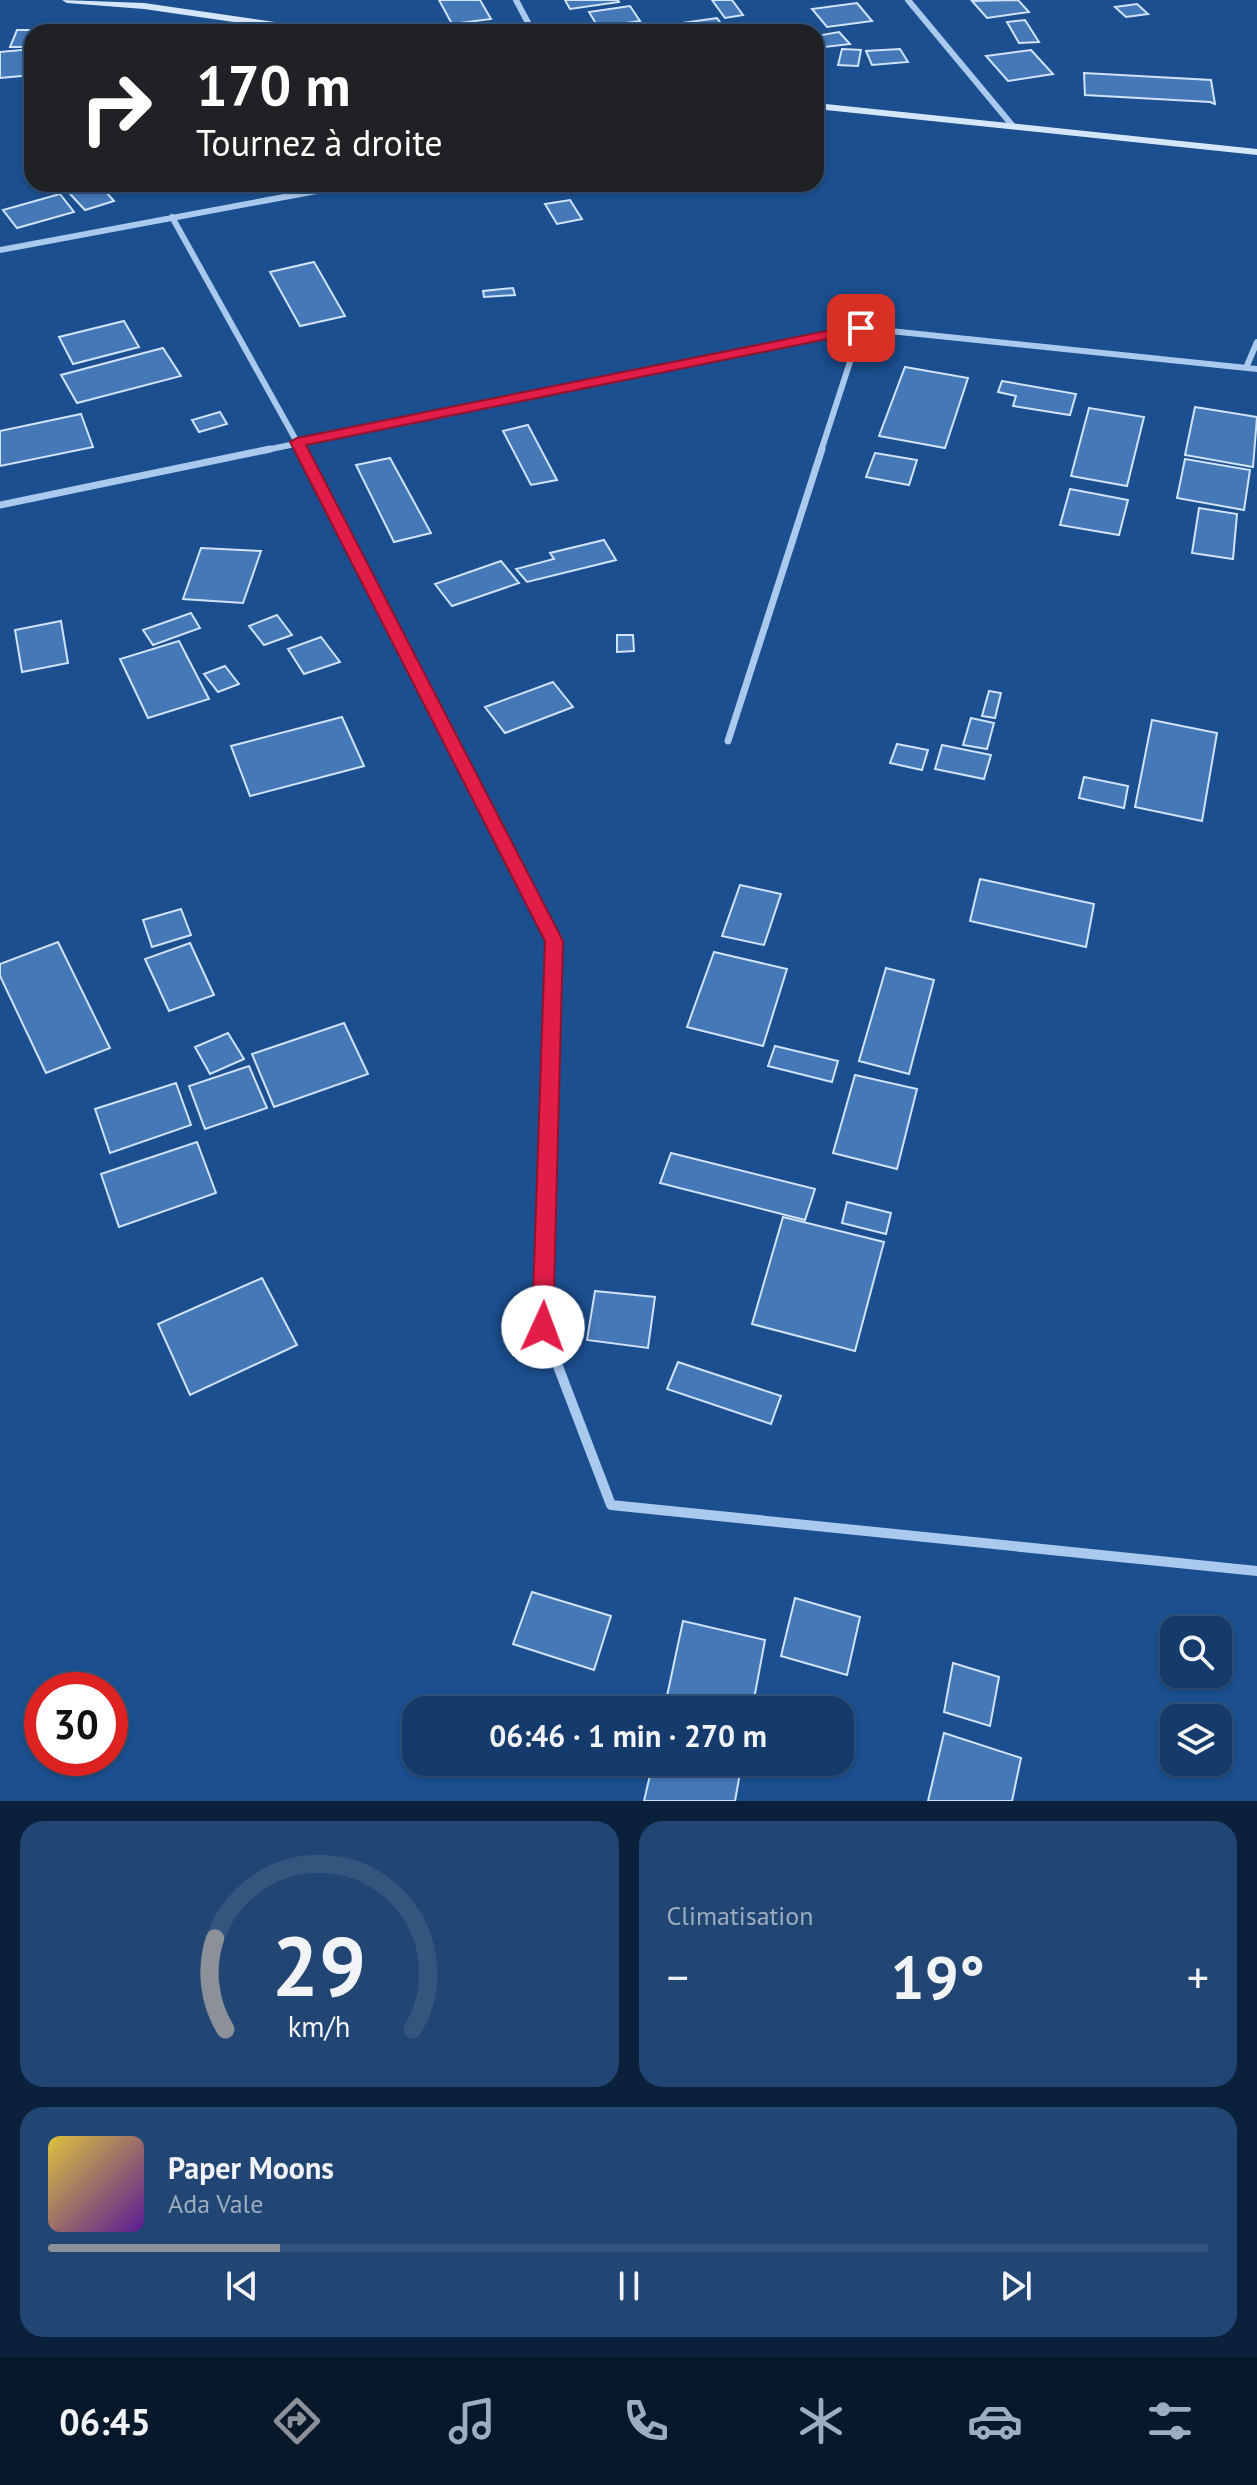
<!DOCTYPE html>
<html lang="fr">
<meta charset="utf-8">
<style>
body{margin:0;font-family:"PT Sans",sans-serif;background:#214673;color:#f1f3f6;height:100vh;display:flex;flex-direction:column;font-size:30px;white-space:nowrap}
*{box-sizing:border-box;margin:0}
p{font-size:26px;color:#9dadc1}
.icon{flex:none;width:44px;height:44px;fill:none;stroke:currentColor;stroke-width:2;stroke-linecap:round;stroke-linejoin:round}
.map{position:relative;height:1801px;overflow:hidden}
.details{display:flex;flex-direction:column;gap:20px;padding:20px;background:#0b203b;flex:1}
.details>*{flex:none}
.guide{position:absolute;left:24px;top:24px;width:800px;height:168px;border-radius:24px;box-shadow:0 2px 6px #0004,0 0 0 2px #33557e;background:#202124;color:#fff;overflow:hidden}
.buttons{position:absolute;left:1160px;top:1616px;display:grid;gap:16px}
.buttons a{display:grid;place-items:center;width:72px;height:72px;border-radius:16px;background:#143b6b;box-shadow:0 2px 6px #0004,0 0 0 2px #33557e;font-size:40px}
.speed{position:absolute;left:24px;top:1672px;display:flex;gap:16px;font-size:40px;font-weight:700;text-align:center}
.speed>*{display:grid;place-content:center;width:104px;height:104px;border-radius:50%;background:#143b6b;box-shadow:0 2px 6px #0004,0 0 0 2px #33557e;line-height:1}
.speed .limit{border:12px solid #d22;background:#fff;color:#111}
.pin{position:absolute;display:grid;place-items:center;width:68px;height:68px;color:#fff;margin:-34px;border-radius:16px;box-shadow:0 4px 12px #0006}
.me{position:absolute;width:88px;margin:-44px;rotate:2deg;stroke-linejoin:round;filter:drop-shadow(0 0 6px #0008)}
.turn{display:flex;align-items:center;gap:28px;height:168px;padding:0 40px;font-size:36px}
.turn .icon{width:104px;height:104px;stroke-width:2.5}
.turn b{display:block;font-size:56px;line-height:68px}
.big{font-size:60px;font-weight:600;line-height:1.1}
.details .widget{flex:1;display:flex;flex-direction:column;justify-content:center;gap:12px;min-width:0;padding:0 28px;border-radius:24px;background:#214673}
.details .dial{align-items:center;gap:0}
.dial svg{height:208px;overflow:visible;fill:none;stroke:#33557e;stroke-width:7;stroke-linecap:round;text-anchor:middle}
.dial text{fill:#f1f3f6;stroke:none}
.song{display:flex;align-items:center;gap:24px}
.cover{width:96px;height:96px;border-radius:12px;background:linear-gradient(135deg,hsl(50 70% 55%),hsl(270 70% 35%))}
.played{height:8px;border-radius:4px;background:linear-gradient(90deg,#8c9099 20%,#33557e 20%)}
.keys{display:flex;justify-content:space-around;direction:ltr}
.heat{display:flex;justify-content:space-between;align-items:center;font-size:44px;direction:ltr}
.details .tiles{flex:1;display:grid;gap:20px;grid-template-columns:1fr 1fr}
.widget:last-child{grid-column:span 2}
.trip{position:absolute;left:402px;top:1696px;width:452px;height:80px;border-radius:24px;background:#143b6b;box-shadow:0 2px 6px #0004,0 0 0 2px #33557e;font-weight:600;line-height:80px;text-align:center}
.tab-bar{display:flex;height:128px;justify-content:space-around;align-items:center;background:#08182b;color:#9dadc1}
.tab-bar .icon{width:56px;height:56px}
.tab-bar .current{color:#8c9099}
.tab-bar b{font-size:36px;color:#f1f3f6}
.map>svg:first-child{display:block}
.building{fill:#4478b7;stroke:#cfe3fa;stroke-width:2}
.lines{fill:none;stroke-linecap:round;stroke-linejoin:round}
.street-far2{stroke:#a9c9ee;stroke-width:6}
.street-far1{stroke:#a9c9ee;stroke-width:7}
.street{stroke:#a9c9ee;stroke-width:10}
.secondary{fill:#d6e6fa;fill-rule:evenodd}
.route{fill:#e11d48;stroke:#92132f;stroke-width:2}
</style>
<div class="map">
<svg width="1257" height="1801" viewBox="0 0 1257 1801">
<rect width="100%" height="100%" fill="#1b4f8f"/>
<path class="building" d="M439 0H480L491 19 452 24Z
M565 0H618L619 2 570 9Z
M712 0H732L743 15 725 18Z
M1018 0 1029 12 987 18 972 1Z
M857 3 872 21 827 27 812 9Z
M1137 4 1148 14 1126 17 1115 7Z
M630 6 640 21 598 27 589 12Z
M717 18 727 32H658L654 27Z
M1025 20 1039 42 1019 43 1007 22Z
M17 30H51L32 32V47H10Z
M839 32 850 44 816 48V36Z
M32 49V75L0 78V52Z
M842 49 861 50 858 66 838 65Z
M900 49 908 62 872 65 866 51Z
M1031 50 1053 74 1008 81 986 56Z
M1084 73 1211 80 1215 104 1210 102 1085 95Z
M100 185 114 201 85 210 70 194Z
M60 194 74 212 17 228 3 210Z
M570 200 582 219 557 224 545 204Z
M314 262 345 316 300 326 270 272Z
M513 288 515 295 484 297 483 291Z
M124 321 139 347 73 364 59 337Z
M163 348 181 376 77 403 61 375Z
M905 367 968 378 945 448 879 436Z
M1002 381 1076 394 1070 415 1013 406 1016 396 998 392Z
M1195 407 1257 417 1253 467 1185 455Z
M1089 408 1144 417 1127 486 1071 476Z
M220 412 227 424 199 432 192 420Z
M81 414 93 447 0 466V431Z
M528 425 557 480 531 485 503 431Z
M875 453 917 460 909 485 866 477Z
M390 458 431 533 394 542 356 465Z
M1185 459 1250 470 1244 510 1177 498Z
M1070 489 1128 500 1119 535 1060 525Z
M1199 508 1237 514 1233 559 1192 553Z
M604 540 616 560 527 582 516 569 554 559 550 553Z
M201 548 261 551 243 603 183 599Z
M501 561 519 583 452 606 435 584Z
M191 613 200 628 153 645 143 630Z
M277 615 292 635 264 645 249 626Z
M61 621 68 663 22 672 15 630Z
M617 635H633L634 651 617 652Z
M321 637 340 662 304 674 288 649Z
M179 641 209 699 148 718 120 659Z
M225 666 239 684 218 692 204 674Z
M553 682 573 707 505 733 485 707Z
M989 691 1001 693 995 718 982 716Z
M342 717 364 766 250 796 231 746Z
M971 718 994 723 987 749 963 745Z
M1152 720 1217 733 1202 821 1135 807Z
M897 744 928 750 922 770 890 763Z
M942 745 991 755 984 779 935 769Z
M1084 777 1128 786 1124 808 1079 798Z
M980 879 1094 904 1086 947 970 921Z
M740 885 781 894 764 945 722 936Z
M181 909 191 935 152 947 143 920Z
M58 942 110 1048 46 1073 0 976V964Z
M190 943 214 995 169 1011 145 959Z
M714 952 787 969 763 1046 687 1027Z
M886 968 934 980 909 1074 859 1061Z
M344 1023 368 1074 274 1107 252 1054Z
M228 1033 244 1059 210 1074 195 1047Z
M775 1046 838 1061 832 1082 768 1066Z
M249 1066 267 1108 205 1129 189 1086Z
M855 1075 917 1089 897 1169 833 1153Z
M176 1083 191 1125 110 1153 95 1109Z
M197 1142 216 1193 119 1227 101 1174Z
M671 1153 815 1189 805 1220 660 1183Z
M847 1202 891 1213 886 1234 842 1223Z
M783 1217 884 1242 855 1351 752 1324Z
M262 1278 297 1345 190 1395 158 1324Z
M595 1291 655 1297 648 1348 587 1340Z
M678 1362 781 1396 771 1424 667 1389Z
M532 1592 611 1616 594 1670 513 1644Z
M795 1598 860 1617 847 1675 781 1656Z
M683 1621 765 1640 752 1710H664Z
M953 1663 999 1677 990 1726 944 1712Z
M944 1733 1021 1758 1012 1801H928Z
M653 1762H742L735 1801H644Z"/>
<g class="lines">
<path class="street-far2" d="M516 0 533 32
M908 0 1012 125
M172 217 302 451
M0 250 354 184
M1246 368 1257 342
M261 451 861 328 1257 369
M821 451 861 328"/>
<path class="street-far1" d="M301 449 554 941 551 1038
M0 505 270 449
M728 741 822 449"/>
<path class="street" d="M551 1036 543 1327 611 1505 1257 1571"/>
<path class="secondary" d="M62 0 144 3 324 29 329 32H303L144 9 67 3Z
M816 103 1257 149V155L816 109Z"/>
</g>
<path class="route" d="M861 324 868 328 866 331 306 445 563 941 553 1327 550 1333 543 1336 535 1333 532 1327 545 941 290 442 297 438Z"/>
</svg>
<div class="buttons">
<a><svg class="icon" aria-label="search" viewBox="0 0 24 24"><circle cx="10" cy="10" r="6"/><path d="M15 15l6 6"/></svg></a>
<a><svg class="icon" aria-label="layers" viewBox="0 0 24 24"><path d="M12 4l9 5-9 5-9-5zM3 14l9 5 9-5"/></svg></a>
</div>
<div class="speed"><div class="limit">30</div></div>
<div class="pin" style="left:861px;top:328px;background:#d93025"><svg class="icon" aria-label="arrive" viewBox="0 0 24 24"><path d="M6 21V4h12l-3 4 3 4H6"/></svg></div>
<svg class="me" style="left:543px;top:1327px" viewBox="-20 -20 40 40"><circle r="19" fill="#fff"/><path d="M0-13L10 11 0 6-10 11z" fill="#e11d48"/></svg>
<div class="trip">06:46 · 1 min · 270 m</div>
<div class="guide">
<div class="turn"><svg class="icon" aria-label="right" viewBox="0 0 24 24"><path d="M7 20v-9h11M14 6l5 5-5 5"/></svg><div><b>170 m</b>Tournez à droite</div></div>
</div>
</div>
<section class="details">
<div class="tiles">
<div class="widget dial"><svg viewBox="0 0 100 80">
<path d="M14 69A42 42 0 1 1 86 69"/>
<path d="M14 69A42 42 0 0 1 10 34" stroke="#8c9099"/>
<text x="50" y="56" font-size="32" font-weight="700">29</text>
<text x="50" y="72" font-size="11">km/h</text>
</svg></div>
<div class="widget"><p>Climatisation</p>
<div class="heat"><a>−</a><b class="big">19°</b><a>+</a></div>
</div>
<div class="widget">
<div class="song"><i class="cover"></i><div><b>Paper Moons</b><p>Ada Vale</p></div></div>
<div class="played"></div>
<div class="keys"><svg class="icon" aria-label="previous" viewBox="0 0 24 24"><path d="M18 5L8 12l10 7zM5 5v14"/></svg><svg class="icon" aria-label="pause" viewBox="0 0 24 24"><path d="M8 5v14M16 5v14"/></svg><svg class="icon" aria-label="next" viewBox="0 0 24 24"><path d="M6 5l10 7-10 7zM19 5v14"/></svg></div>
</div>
</div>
</section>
<nav class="tab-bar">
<b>06:45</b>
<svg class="icon current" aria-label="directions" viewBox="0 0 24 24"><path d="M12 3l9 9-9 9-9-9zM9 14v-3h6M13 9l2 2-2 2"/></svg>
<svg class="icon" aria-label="music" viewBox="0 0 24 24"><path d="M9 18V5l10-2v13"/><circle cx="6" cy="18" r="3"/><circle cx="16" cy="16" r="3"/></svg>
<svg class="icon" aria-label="phone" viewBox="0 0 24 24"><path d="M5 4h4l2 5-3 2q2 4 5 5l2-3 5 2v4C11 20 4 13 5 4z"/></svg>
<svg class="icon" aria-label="climate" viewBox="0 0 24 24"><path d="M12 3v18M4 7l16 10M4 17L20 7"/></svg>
<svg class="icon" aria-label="car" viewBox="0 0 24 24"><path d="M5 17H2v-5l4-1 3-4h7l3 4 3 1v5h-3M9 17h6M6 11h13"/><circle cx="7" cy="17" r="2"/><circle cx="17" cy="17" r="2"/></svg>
<svg class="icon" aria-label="filters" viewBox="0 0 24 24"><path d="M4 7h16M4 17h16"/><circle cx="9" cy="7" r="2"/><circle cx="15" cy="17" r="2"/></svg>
</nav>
